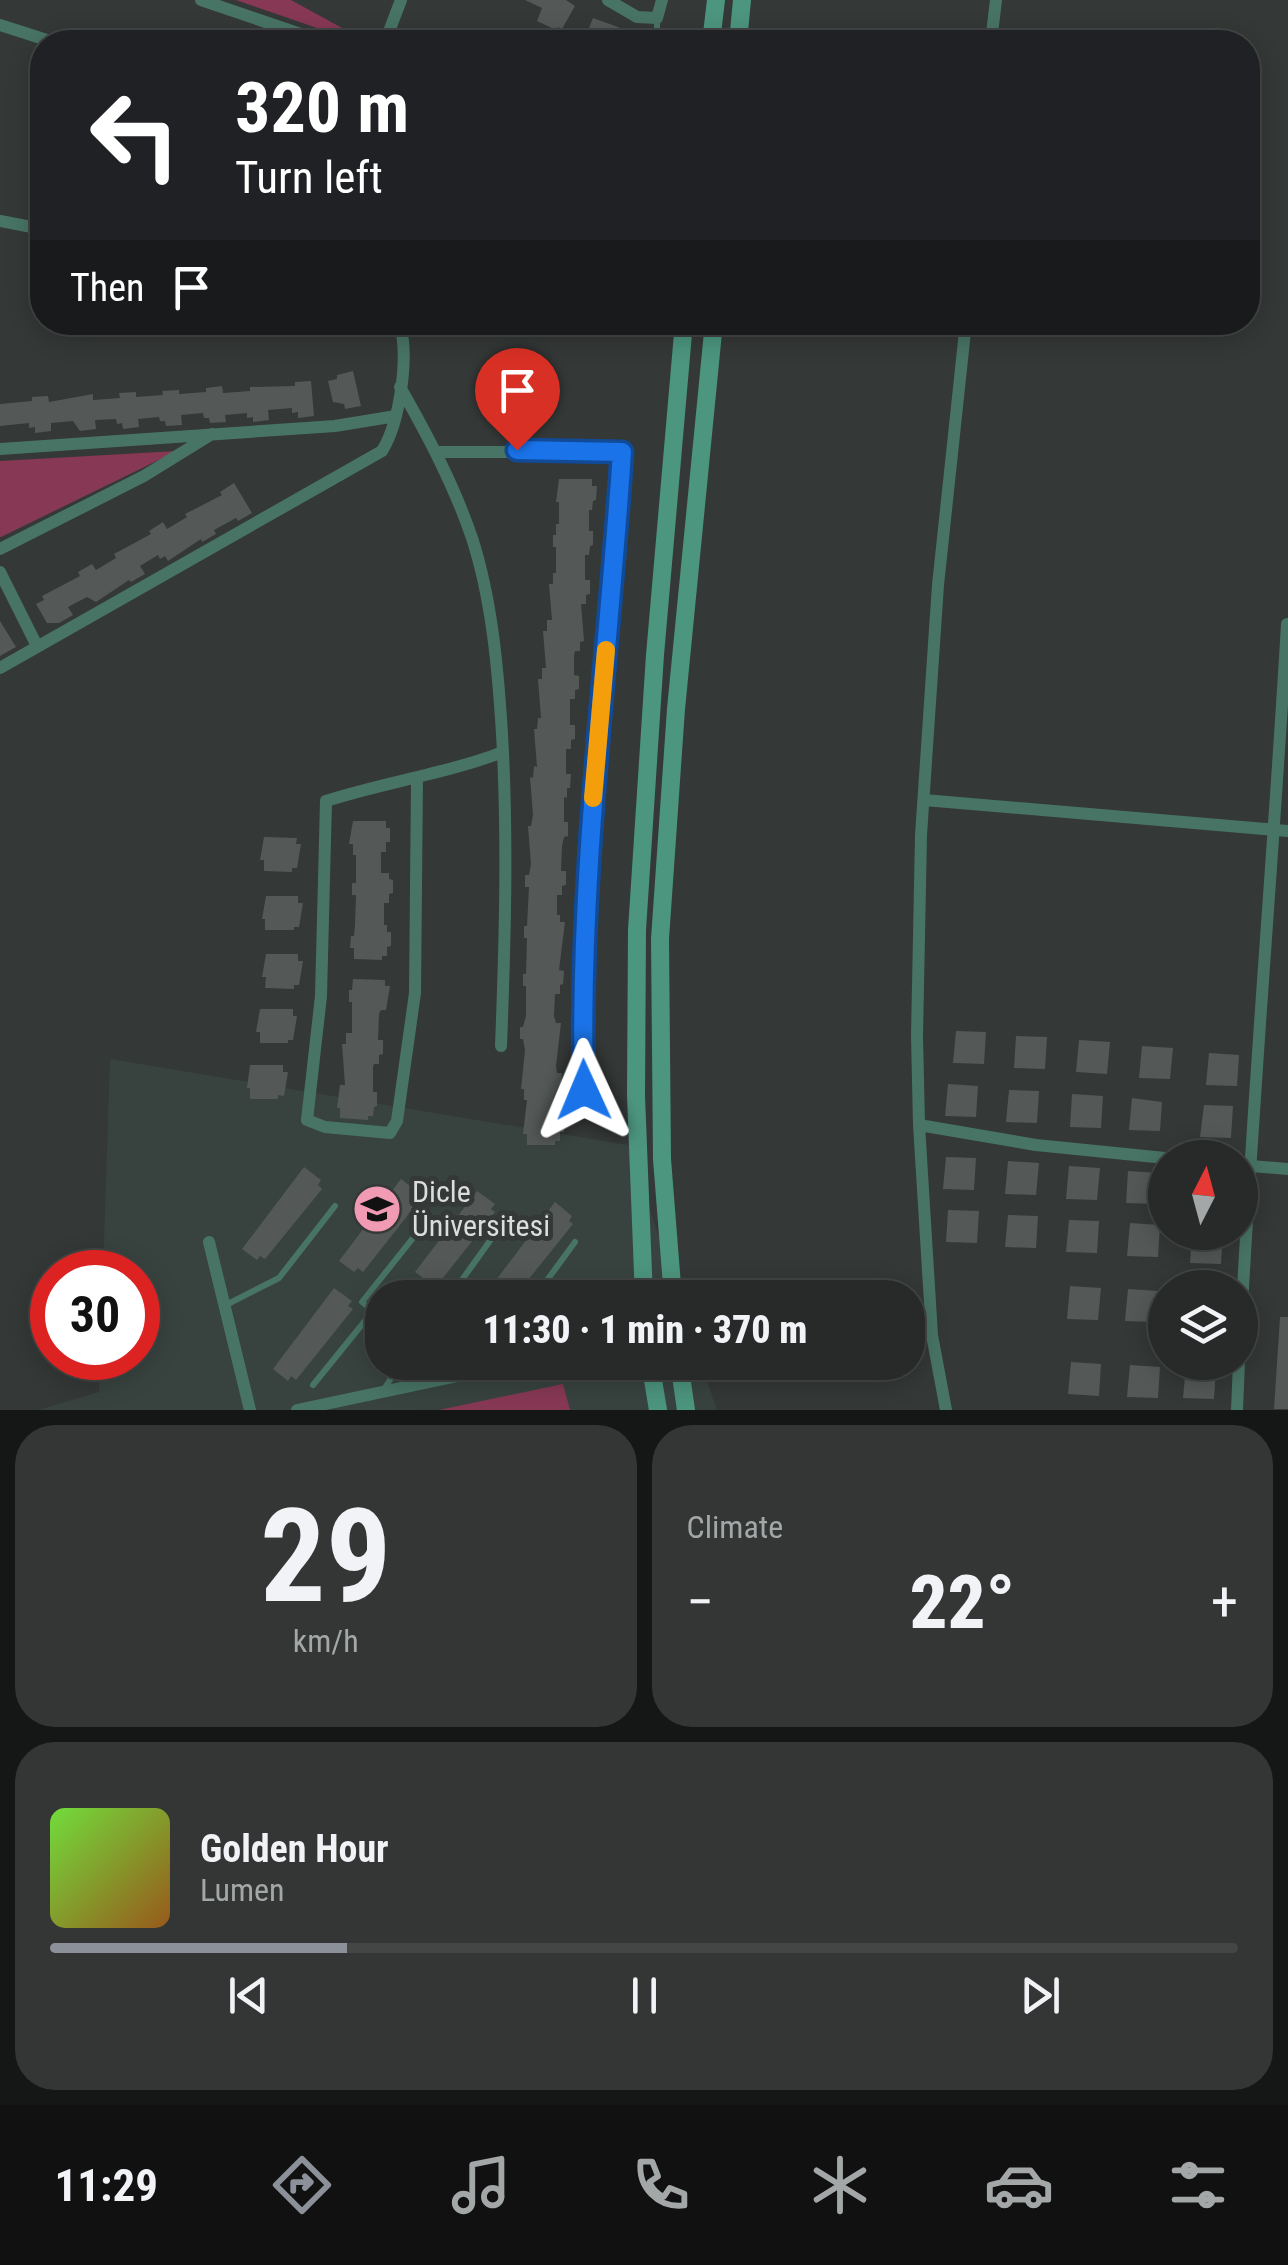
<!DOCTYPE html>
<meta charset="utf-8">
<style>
body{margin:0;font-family:"Roboto Condensed",sans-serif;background:#333634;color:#f1f3f6;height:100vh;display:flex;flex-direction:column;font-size:38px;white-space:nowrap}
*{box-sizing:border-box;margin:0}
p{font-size:32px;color:#a4a7a8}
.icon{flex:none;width:55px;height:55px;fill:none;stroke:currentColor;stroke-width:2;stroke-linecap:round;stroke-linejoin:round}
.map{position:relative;height:1410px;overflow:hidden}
.panel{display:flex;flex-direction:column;gap:15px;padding:15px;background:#151716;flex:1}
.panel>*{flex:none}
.banner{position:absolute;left:30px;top:30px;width:1230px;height:305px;border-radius:40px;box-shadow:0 5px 25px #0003,0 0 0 2px #434645;background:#202124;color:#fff;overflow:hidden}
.needle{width:65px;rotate:6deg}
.buttons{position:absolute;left:1148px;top:1140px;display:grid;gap:20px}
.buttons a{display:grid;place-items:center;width:110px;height:110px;border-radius:50%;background:#272a28;box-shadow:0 5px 25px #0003,0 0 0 2px #434645;font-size:50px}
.speed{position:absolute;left:30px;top:1250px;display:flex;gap:20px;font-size:50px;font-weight:700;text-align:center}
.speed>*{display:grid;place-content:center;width:130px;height:130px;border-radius:50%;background:#272a28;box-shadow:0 5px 25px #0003,0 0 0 2px #434645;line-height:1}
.speed .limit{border:15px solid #d22;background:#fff;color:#111}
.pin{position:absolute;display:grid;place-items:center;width:85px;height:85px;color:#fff;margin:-102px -42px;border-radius:50% 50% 50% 0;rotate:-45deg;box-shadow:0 0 10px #0007}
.pin .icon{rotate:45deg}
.me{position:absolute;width:110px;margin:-55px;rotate:359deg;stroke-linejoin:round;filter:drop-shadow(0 0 8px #0008)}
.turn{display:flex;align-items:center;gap:35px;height:210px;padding:0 40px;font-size:45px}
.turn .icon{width:130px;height:130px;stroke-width:2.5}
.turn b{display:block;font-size:70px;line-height:85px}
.then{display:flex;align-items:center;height:95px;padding:0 40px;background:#0003;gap:20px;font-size:38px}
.big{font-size:75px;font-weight:800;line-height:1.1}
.panel .widget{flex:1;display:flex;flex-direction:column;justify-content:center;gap:15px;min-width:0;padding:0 35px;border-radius:40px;background:#333634}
.panel .dial{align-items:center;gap:0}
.dial b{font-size:130px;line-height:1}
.song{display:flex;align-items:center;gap:30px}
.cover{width:120px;height:120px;border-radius:15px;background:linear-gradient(135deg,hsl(100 70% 55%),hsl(30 70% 35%))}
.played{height:10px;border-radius:5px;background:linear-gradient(90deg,#8c9099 25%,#434645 25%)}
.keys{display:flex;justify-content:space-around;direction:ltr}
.heat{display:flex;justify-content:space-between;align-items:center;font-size:55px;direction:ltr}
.panel .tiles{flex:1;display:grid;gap:15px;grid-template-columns:1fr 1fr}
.widget:last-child{grid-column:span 2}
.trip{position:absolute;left:365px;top:1280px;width:560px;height:100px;border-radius:40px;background:#272a28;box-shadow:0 5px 25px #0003,0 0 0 2px #434645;font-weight:800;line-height:100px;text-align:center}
.tabs{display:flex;height:160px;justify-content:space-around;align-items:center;background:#101110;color:#a4a7a8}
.tabs .icon{width:70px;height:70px}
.tabs .on{color:#8c9099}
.tabs b{font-size:45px;color:#f1f3f6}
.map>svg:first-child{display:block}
.built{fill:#38433f}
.green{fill:#873854}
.building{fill:#545957}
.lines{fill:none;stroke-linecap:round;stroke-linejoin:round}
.lane{stroke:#487465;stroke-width:6}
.street{stroke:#487465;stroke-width:12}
.secondary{stroke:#4c957e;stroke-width:18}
.route-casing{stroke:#114b97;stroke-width:25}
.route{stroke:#1a73e8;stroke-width:18}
.slow{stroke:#f59e0b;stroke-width:18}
.labels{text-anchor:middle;stroke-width:10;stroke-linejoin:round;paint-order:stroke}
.poi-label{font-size:30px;fill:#dcdedd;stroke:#343836;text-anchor:start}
</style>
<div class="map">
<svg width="1288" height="1410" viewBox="0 0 1288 1410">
<rect width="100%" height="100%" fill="#343836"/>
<path class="built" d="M110 1059 628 1145 679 1297 382 1298V1362L701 1363 717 1410H38L99 1392 100 1358H138V1272H103Z"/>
<path class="green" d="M236 0H291L344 29 343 37Z
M177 451 1 537H0V461Z
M563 1384 570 1410H439Z"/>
<path class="building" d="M525 0H566L575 6 562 29 558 27 556 30 537 21 542 8Z
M593 18 618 27 621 30 615 42 584 40Z
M353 371 361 406 345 409 344 404 333 402 328 381 337 379V375Z
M311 381 314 416 298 418V412L292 413V408L268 410 269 420 253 422V417L247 418V413L225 415 226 422 210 423 209 418H204L203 413 181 415 182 425 166 426 165 421H160L159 417 138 419 139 427 123 429 122 423 117 424 116 419 95 420 96 429 80 431 73 421 51 423V431L35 433V427L29 428V423L0 426V404L32 401V397L48 396 49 402 93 394V400L120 398 119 393 136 392V397L163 395 162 391 179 390V394L206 392V388L222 386 223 393 250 391V387L295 386V382Z
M559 479H592V486H597L596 500 593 501 592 510H589V531H593V545L590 546 589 555H585V580H590V594L586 595V604H581L584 641 580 642V651H575L574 655V675L579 676V689L575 690V699H570V725H575V739L571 740V749H566V774H571L570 788H567V798L564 797V822H568V836L564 837 562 846 561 871H566V885L562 886V895H557V915H560V922H565L559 970 564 971 563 984 560 985V994H555L554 1016 556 1023H561L556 1066 557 1073H562L561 1087 558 1088 557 1111 559 1118H564V1132H560V1141H555V1145H527V1134H523L527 1100H524V1089H521L525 1050 523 1039H520V1027H523L526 1016V986H523V974H526L527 938H524V926H527L529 887H525V875H529L531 864 528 826H531L533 815 530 777 533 778 534 766 537 767 534 729H537L538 718H541L538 679H542V668H546L543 631H547V620H552L549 584H553V573H556V547H553V535H556V524H559V502H556Z
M234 483 252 513 238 521 236 518 214 530 216 534 202 542 201 539 168 561 165 556 160 559 158 555 140 566 145 574 131 582 129 580 96 602 87 597 68 607 73 615 59 623H47L36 604 44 600 42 596 80 576 78 572 92 564 96 570 116 558 114 554 151 534 149 531 163 522 167 529 187 517 185 514 222 495 220 492Z
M0 621 16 647 0 656Z
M353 821H386V828H390V842H386V852H381V873H389V879L393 880V893L389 894V903H384V925H387V932H391V946L387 947V956H382V960L354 959V948H350L351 936H354L355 925 356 895H352V883H356V855H353V844H349Z
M264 837 297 838 296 844H301L297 868H292V872L264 871V860H260Z
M266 896H298V903H303L299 927H294V930H265V919H262Z
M266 954H298V961H303L299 985H294V989L265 988 266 977H262Z
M353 979 385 980V986H390L386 1010H381L379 1014 378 1040H383V1054L379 1055V1064H374L373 1067V1092H377V1106L374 1107 373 1116H368V1120L340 1118V1108H337L340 1085H345L342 1044H346V1033H352V1002H349V990H352Z
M260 1009H293V1016H297L293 1040H288V1043H260V1032H256Z
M956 1031 986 1032 984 1064 953 1063Z
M1016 1036 1047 1037 1045 1069 1014 1068Z
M1079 1040 1110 1042 1107 1074 1076 1072Z
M1142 1046 1173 1048 1170 1079 1139 1078Z
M1209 1053 1239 1055 1237 1086 1206 1085Z
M250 1065H283V1072H288L284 1096 278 1095V1099H250V1088H247Z
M948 1084 978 1086 976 1117 945 1116Z
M1009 1090 1039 1091 1037 1123 1006 1122Z
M1072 1094 1103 1096 1101 1128 1070 1127Z
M1132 1098 1162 1102 1160 1131 1129 1130Z
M1204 1105 1233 1106 1231 1138 1200 1137Z
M946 1157 976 1158 974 1190 943 1189Z
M1008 1161 1039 1163 1036 1195 1005 1194Z
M1069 1166 1100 1168 1097 1200 1066 1199Z
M304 1167 321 1180 318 1185 322 1189 265 1259 260 1256 257 1260 242 1249Z
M1128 1171 1159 1173 1157 1204 1126 1203Z
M401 1179 419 1193 415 1197 419 1201 363 1272 358 1268 354 1272 339 1261Z
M477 1191 495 1204 491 1209 495 1212 439 1283 434 1280 431 1284 415 1272Z
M555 1202 572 1216 569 1221 573 1224 516 1295 511 1291 508 1295 493 1284Z
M948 1210 979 1211 977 1243 946 1242Z
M1008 1215 1038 1216 1036 1248 1005 1247Z
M1069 1220 1099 1221 1097 1253 1066 1252Z
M1130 1223 1160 1225 1158 1257 1127 1256Z
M1192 1232H1223L1221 1264 1190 1263Z
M1070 1286 1101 1288 1098 1320 1067 1319Z
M334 1288 352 1301 348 1306 353 1309 296 1380 291 1376 288 1381 273 1369Z
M1128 1289 1158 1291 1156 1322 1125 1321Z
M1280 1317H1288V1409H1274Z
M1071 1362 1101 1364 1099 1396 1068 1394Z
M1130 1365 1160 1367 1158 1398 1127 1397Z
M1186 1366 1216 1368 1214 1399 1183 1398Z"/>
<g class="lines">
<path class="lane" d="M657 19V42
M449 1298 497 1231
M534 1298 575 1242
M224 1306 279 1278 335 1206
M382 1318 362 1302 425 1223
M313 1385 373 1311
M383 1391 401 1362"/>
<path class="street" d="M201 0 324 42
M608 0 637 17 657 18 662 0
M0 25 53 42
M385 42 401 0
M991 42 996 0
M0 221 42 229
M400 387C428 436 454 485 472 538 492 600 498 669 502 734 508 838 505 942 501 1046
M0 449 335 426 396 416
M435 452H622C608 665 579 876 584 1090
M0 549 144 476 212 434
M0 572 37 646
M0 668 382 451C400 422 410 354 399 322
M417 778 415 993 397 1121 390 1133 325 1127 307 1120 321 996 326 801C385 782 445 774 503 752
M924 800 1288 831
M919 1125 1036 1145 1165 1158
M1240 1165 1288 1169
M209 1242 250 1410
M1240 1344C1252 1104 1273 864 1287 624
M297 1410 523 1362
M946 1410 932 1335 919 1125 917 1036 921 835 938 585 966 322
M1237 1410 1239 1362"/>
<path class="secondary" d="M711 42 716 0
M738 42 742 0
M644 1298 636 1096 637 930 655 655 684 322
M673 1298 662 1159 660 939 676 709 714 322
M650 1362 658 1410
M679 1362 686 1410"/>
</g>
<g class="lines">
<g class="route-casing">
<path id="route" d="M517 450 622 452C608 665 578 876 584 1090"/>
</g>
<use href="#route" class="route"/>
<path class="slow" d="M593 798 606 650"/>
</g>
<defs>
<g id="university-disc" transform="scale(2.5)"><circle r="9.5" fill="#f19ab4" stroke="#343836"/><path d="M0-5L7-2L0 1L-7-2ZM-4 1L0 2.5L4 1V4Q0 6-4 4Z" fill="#111"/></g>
</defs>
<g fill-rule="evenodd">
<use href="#university-disc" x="377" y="1209"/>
</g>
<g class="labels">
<g class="poi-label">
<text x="412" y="1202">Dicle<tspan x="412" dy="34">Üniversitesi</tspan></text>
</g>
</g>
</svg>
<div class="buttons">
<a><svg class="needle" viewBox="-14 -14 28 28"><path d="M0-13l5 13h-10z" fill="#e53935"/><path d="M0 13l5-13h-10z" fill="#a4a7a8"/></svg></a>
<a><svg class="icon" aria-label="layers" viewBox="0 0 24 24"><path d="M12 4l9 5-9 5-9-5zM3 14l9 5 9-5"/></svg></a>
</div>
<div class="speed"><div class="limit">30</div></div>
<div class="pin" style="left:517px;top:450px;background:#d93025"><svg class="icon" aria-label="arrive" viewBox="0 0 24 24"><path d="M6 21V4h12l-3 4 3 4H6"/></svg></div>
<svg class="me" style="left:584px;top:1090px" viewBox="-20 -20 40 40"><path d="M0-17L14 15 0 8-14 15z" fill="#1a73e8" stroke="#fff" stroke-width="4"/></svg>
<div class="trip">11:30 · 1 min · 370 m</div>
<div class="banner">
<div class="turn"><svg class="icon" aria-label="left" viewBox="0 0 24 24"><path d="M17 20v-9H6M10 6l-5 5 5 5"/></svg><div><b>320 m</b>Turn left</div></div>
<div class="then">Then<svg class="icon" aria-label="arrive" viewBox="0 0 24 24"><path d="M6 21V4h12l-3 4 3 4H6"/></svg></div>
</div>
</div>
<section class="panel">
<div class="tiles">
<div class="widget dial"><b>29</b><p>km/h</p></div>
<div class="widget"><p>Climate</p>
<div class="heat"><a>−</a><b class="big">22°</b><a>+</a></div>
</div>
<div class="widget">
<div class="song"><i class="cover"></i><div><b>Golden Hour</b><p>Lumen</p></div></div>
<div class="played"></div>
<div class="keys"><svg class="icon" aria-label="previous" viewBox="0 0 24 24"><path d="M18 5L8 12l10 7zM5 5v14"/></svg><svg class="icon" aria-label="pause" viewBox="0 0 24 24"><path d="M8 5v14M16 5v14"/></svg><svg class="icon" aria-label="next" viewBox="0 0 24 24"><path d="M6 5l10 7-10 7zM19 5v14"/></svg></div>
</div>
</div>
</section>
<nav class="tabs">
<b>11:29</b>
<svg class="icon on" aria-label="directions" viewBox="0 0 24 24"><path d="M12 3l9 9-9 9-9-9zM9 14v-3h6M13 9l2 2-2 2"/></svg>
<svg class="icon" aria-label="music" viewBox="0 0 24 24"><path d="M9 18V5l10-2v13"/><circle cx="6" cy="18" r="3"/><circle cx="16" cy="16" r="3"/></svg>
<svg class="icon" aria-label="phone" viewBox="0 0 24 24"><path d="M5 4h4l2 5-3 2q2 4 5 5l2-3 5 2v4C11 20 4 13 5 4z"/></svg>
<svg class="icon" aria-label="climate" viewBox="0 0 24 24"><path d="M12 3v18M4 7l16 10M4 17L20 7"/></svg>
<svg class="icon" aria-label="car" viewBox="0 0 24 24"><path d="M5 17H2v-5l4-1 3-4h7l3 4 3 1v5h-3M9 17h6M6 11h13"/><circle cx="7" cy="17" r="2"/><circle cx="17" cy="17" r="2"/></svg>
<svg class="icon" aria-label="filters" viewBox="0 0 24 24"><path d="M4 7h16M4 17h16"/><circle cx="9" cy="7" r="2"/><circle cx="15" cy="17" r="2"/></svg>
</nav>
